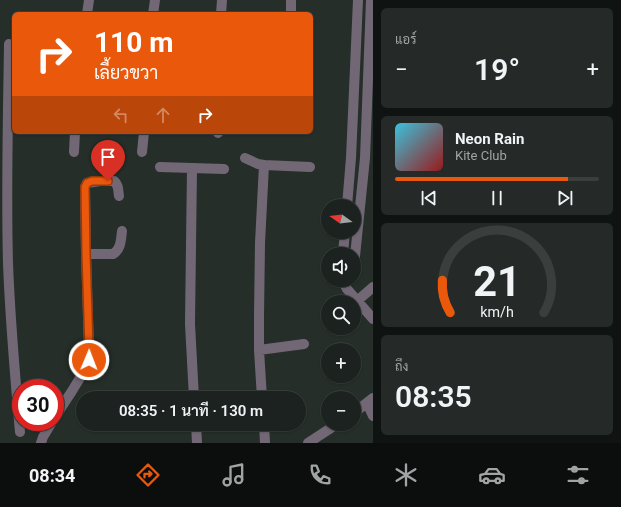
<!DOCTYPE html>
<html lang="th">
<meta charset="utf-8">
<style>
body{margin:0;font-family:Roboto,Sarabun,sans-serif;background:#252a28;color:#f1f3f6;height:100vh;display:flex;flex-direction:column;font-size:15px;white-space:nowrap}
*{box-sizing:border-box;margin:0}
p{font-size:13px;color:#a0a4a4}
.icon{flex:none;width:22px;height:22px;fill:none;stroke:currentColor;stroke-width:2;stroke-linecap:round;stroke-linejoin:round}
.map{position:relative;flex:1;overflow:hidden}
.panel{display:flex;flex-direction:column;gap:8px;padding:8px;background:#0f1311;width:248px}
.panel>*{flex:none}
.guide{position:absolute;left:12px;top:12px;width:301px;height:122px;border-radius:6px;box-shadow:0 1px 3px #0004,0 0 0 1px #3a3f3d;background:#ea580c;color:#fff;overflow:hidden}
.needle{width:26px;rotate:284deg}
.buttons{position:absolute;left:321px;top:199px;display:grid;gap:8px}
.buttons a{display:grid;place-items:center;width:40px;height:40px;border-radius:50%;background:#1c221f;box-shadow:0 1px 3px #0004,0 0 0 1px #3a3f3d;font-size:20px}
.speed{position:absolute;left:12px;top:379px;display:flex;gap:8px;font-size:20px;font-weight:700;text-align:center}
.speed>*{display:grid;place-content:center;width:52px;height:52px;border-radius:50%;background:#1c221f;box-shadow:0 1px 3px #0004,0 0 0 1px #3a3f3d;line-height:1}
.speed .limit{border:6px solid #d22;background:#fff;color:#111}
.pin{position:absolute;display:grid;place-items:center;width:34px;height:34px;color:#fff;margin:-41px -17px;border-radius:50% 50% 50% 0;rotate:-45deg;box-shadow:0 0 4px #0007}
.pin .icon{rotate:45deg}
.me{position:absolute;width:44px;margin:-22px;rotate:1deg;stroke-linejoin:round;filter:drop-shadow(0 0 3px #0008)}
.turn{display:flex;align-items:center;gap:14px;height:84px;padding:0 16px;font-size:18px}
.turn .icon{width:52px;height:52px;stroke-width:2.5}
.turn b{display:block;font-size:28px;line-height:34px}
.lanes{display:flex;align-items:center;height:38px;padding:0 16px;background:#0003;justify-content:center;gap:20px;direction:ltr}
.lanes .off{opacity:.35}
.big{font-size:30px;font-weight:600;line-height:1.1}
.panel .card{flex:1;display:flex;flex-direction:column;justify-content:center;gap:6px;min-width:0;padding:0 14px;border-radius:6px;background:#252a28}
.panel .dial{align-items:center;gap:0}
.dial svg{height:104px;overflow:visible;fill:none;stroke:#3a3f3d;stroke-width:7;stroke-linecap:round;text-anchor:middle}
.dial text{fill:#f1f3f6;stroke:none}
.song{display:flex;align-items:center;gap:12px}
.cover{width:48px;height:48px;border-radius:6px;background:linear-gradient(135deg,hsl(190 70% 55%),hsl(0 70% 35%))}
.played{height:4px;border-radius:2px;background:linear-gradient(90deg,#ea580c 85%,#3a3f3d 85%)}
.keys{display:flex;justify-content:space-around;direction:ltr}
.heat{display:flex;justify-content:space-between;align-items:center;font-size:22px;direction:ltr}
.trip{position:absolute;left:76px;top:391px;width:230px;height:40px;border-radius:20px;background:#1c221f;box-shadow:0 1px 3px #0004,0 0 0 1px #3a3f3d;font-weight:600;line-height:40px;text-align:center}
.dock{display:flex;height:64px;justify-content:space-around;align-items:center;background:#0b0e0c;color:#a0a4a4}
.dock .icon{width:28px;height:28px}
.dock .active{color:#ea580c}
.dock b{font-size:18px;color:#f1f3f6}
main{display:flex;flex:1;min-height:0}
.map>svg:first-child{display:block}
.lines{fill:none;stroke-linecap:round;stroke-linejoin:round}
.minor{stroke:#726875;stroke-width:10}
.route-casing{stroke:#983908;stroke-width:10}
.route{stroke:#ea580c;stroke-width:7}
</style>
<main>
<div class="map">
<svg width="373" height="443" viewBox="0 0 373 443">
<rect width="100%" height="100%" fill="#252e29"/>
<g class="lines">
<path class="minor" d="M87 14 89 0
M153 14 155 0
M221 14 222 0
M291 14V0
M9 44C8 117 6 190 8 263 10 319 15 376 20 432
M218 133V132
M74 152 75 132
M142 152 144 132
M245 158 258 164 264 165 260 243 259 317V350L262 398
M264 165 310 167
M160 167 224 169
M192 168 190 324 194 398
M347 206 351 158 358 0
M86 254H113C121 250 121 239 122 231
M343 254 345 232
M354 266 365 158 371 0
M342 280 347 289 373 319
M357 301 373 287
M259 350 304 344
M367 403 373 416
M354 413 373 398
M55 417 72 391 86 368 89 360V348L86 254 85 187 87 183 100 181H114C119 185 118 190 119 196
M196 424 197 443
M264 424 265 443
M41 443 43 437 52 422
M308 443 337 424"/>
</g>
<g class="lines">
<g class="route-casing">
<path id="route" d="M89 360V348L86 254 85 187 87 183 92 181H108"/>
</g>
<use href="#route" class="route"/>
</g>
</svg>
<div class="buttons">
<a><svg class="needle" viewBox="-14 -14 28 28"><path d="M0-13l5 13h-10z" fill="#e53935"/><path d="M0 13l5-13h-10z" fill="#a0a4a4"/></svg></a>
<a><svg class="icon" aria-label="sound" viewBox="0 0 24 24"><path d="M4 9h4l5-4v14l-5-4H4zM17 9q2 3 0 6"/></svg></a>
<a><svg class="icon" aria-label="search" viewBox="0 0 24 24"><circle cx="10" cy="10" r="6"/><path d="M15 15l6 6"/></svg></a>
<a>+</a>
<a>−</a>
</div>
<div class="speed"><div class="limit">30</div></div>
<div class="pin" style="left:108px;top:181px;background:#d93025"><svg class="icon" aria-label="arrive" viewBox="0 0 24 24"><path d="M6 21V4h12l-3 4 3 4H6"/></svg></div>
<svg class="me" style="left:89px;top:360px" viewBox="-20 -20 40 40"><circle r="17" fill="#ea580c" stroke="#fff" stroke-width="3"/><path d="M0-11L8 9 0 5-8 9z" fill="#fff"/></svg>
<div class="trip">08:35 · 1 นาที · 130 m</div>
<div class="guide">
<div class="turn"><svg class="icon" aria-label="right" viewBox="0 0 24 24"><path d="M7 20v-9h11M14 6l5 5-5 5"/></svg><div><b>110 m</b>เลี้ยวขวา</div></div>
<div class="lanes"><svg class="icon off" aria-label="left" viewBox="0 0 24 24"><path d="M17 20v-9H6M10 6l-5 5 5 5"/></svg><svg class="icon off" aria-label="ahead" viewBox="0 0 24 24"><path d="M12 20V5M6 11l6-6 6 6"/></svg><svg class="icon" aria-label="right" viewBox="0 0 24 24"><path d="M7 20v-9h11M14 6l5 5-5 5"/></svg></div>
</div>
</div>
<section class="panel">
<div class="card"><p>แอร์</p>
<div class="heat"><a>−</a><b class="big">19°</b><a>+</a></div>
</div>
<div class="card">
<div class="song"><i class="cover"></i><div><b>Neon Rain</b><p>Kite Club</p></div></div>
<div class="played"></div>
<div class="keys"><svg class="icon" aria-label="previous" viewBox="0 0 24 24"><path d="M18 5L8 12l10 7zM5 5v14"/></svg><svg class="icon" aria-label="pause" viewBox="0 0 24 24"><path d="M8 5v14M16 5v14"/></svg><svg class="icon" aria-label="next" viewBox="0 0 24 24"><path d="M6 5l10 7-10 7zM19 5v14"/></svg></div>
</div>
<div class="card dial"><svg viewBox="0 0 100 80">
<path d="M14 69A42 42 0 1 1 86 69"/>
<path d="M14 69A42 42 0 0 1 8 44" stroke="#ea580c"/>
<text x="50" y="56" font-size="32" font-weight="700">21</text>
<text x="50" y="72" font-size="11">km/h</text>
</svg></div>
<div class="card"><p>ถึง</p><b class="big">08:35</b></div>
</section>
</main>
<nav class="dock">
<b>08:34</b>
<svg class="icon active" aria-label="directions" viewBox="0 0 24 24"><path d="M12 3l9 9-9 9-9-9zM9 14v-3h6M13 9l2 2-2 2"/></svg>
<svg class="icon" aria-label="music" viewBox="0 0 24 24"><path d="M9 18V5l10-2v13"/><circle cx="6" cy="18" r="3"/><circle cx="16" cy="16" r="3"/></svg>
<svg class="icon" aria-label="phone" viewBox="0 0 24 24"><path d="M5 4h4l2 5-3 2q2 4 5 5l2-3 5 2v4C11 20 4 13 5 4z"/></svg>
<svg class="icon" aria-label="climate" viewBox="0 0 24 24"><path d="M12 3v18M4 7l16 10M4 17L20 7"/></svg>
<svg class="icon" aria-label="car" viewBox="0 0 24 24"><path d="M5 17H2v-5l4-1 3-4h7l3 4 3 1v5h-3M9 17h6M6 11h13"/><circle cx="7" cy="17" r="2"/><circle cx="17" cy="17" r="2"/></svg>
<svg class="icon" aria-label="filters" viewBox="0 0 24 24"><path d="M4 7h16M4 17h16"/><circle cx="9" cy="7" r="2"/><circle cx="15" cy="17" r="2"/></svg>
</nav>
